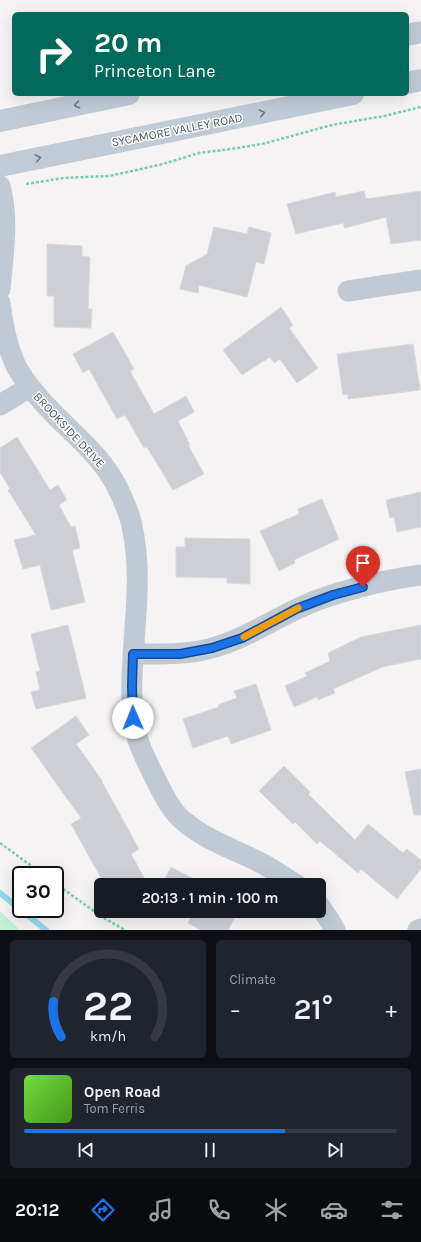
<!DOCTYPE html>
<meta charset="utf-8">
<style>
body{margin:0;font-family:Karla,sans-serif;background:#20242c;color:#f1f3f6;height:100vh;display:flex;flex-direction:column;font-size:15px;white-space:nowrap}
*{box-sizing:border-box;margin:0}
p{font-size:13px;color:#9ea1a6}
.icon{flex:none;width:22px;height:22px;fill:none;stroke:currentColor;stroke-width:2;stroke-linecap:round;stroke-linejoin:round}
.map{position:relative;height:930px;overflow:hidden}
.sheet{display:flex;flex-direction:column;gap:10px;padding:10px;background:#0d0f14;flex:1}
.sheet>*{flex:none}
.banner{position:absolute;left:12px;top:12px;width:397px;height:84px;border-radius:6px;box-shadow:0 4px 16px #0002;background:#00695c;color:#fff;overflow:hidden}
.speed{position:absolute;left:12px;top:866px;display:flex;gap:8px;font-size:20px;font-weight:700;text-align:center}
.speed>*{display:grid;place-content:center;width:52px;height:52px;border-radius:50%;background:#171b24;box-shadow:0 4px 16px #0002;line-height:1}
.speed .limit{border:2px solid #111;border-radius:6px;background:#fff;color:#111}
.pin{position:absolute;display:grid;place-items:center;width:34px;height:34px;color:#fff;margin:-41px -17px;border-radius:50% 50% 50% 0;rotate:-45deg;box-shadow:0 0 4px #0007}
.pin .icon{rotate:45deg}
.me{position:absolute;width:44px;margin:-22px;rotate:359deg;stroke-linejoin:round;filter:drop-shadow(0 0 3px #0008)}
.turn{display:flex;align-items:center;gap:14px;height:84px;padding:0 16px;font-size:18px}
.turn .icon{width:52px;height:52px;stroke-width:2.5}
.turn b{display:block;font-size:28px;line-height:34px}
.big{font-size:30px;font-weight:600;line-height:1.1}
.sheet .tile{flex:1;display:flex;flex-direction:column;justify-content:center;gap:6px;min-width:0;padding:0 14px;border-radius:6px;background:#20242c}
.sheet .dial{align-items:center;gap:0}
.dial svg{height:104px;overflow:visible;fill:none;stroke:#363941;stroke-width:7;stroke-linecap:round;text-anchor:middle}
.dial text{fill:#f1f3f6;stroke:none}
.song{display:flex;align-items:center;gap:12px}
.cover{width:48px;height:48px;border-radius:6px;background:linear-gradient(135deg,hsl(100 70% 55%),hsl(100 70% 35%))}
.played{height:4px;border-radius:2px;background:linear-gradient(90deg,#1a73e8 70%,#363941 70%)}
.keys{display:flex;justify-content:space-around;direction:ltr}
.heat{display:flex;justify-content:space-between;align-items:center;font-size:22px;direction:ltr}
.sheet .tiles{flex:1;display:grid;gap:10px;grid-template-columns:1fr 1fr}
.tile:last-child{grid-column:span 2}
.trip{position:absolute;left:94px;top:878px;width:232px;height:40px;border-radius:6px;background:#171b24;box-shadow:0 4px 16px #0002;font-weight:600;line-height:40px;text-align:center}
.dock{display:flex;height:64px;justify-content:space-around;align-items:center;background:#090b0e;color:#9ea1a6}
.dock .icon{width:28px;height:28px}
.dock .on{color:#1a73e8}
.dock b{font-size:18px;color:#f1f3f6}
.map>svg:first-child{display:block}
.green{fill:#c3f1d5}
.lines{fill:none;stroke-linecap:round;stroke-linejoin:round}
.stream{stroke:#90daee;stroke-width:6}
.building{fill:#cdcfd5;stroke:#d7d9de}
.path{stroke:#7ad0a6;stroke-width:2.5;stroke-dasharray:3 2;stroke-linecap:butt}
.minor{stroke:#c1cad2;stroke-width:21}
.secondary{stroke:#c1cbd6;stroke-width:22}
.oneway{stroke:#6e7984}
.route-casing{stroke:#114b97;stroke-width:10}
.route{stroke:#1a73e8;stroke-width:7}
.slow{stroke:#f59e0b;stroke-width:7}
.labels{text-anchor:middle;stroke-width:3;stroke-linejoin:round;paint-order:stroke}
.street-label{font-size:12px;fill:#4a5661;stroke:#fff}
</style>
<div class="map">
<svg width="421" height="930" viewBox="0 0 421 930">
<rect width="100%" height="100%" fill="#f5f3f3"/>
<path class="green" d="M0 911 20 930H0Z"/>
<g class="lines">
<path class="stream" d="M0 893 46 930"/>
</g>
<path class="building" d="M364 191 366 199 421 191V240L391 244 386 217 345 228 343 223 296 234 287 204 335 192 336 197Z
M214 227 247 234 249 227 271 233 264 264 256 262 247 297 199 285 198 293 180 289 186 266 207 254Z
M47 244 82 246V256L90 257 88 309H92L91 328 54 327V296H47Z
M281 307 293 325 289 328 318 368 297 383 280 359 274 363 270 357 242 375 223 350Z
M113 332 134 369 130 371 154 414 186 396 194 412 178 421 190 445H188L204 474 173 490 147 447 144 448 125 415 117 419 89 369 83 373 73 354Z
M413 344 420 390 348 399V394L343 395 337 354Z
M17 437 50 490 58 485 67 500 59 505 71 527 75 526 80 548 72 550 85 602 51 610 40 565 23 569 14 540 36 535 8 490 10 489 0 472V448Z
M421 492V527L397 532 394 517 390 518 386 500Z
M322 499 339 539 294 560 295 563 279 571 260 531 299 514 298 509Z
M185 538 250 539V584L227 583V578L176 577V547H185Z
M68 625 86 698 36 709 31 692 40 690 36 672 40 671 31 634Z
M421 625V659L382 667 333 689 335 693 318 700 317 697 294 707 285 686 307 676 305 673 330 661 328 653 361 637Z
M256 684 271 730 231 744 228 736 193 748 183 719 219 707 218 705 237 698 234 691Z
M76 716 89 735 76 744 103 782H102L139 849 131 854 148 885H105L71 824 81 818 31 748Z
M284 766 310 792 308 794 355 840 368 824 403 853 407 849 421 860V869L397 899 361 869 358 873 320 841 317 844 295 822 293 824 259 791Z
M421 769V815H414L405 772Z
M171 867 201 883V885H162Z
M195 911H238L228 930H201L188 923Z"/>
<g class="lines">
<path class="path" d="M26 184 64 178 109 176 141 169 163 164 199 153 231 149 262 144 332 125 384 116 421 107
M0 843 44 875
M55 883 102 917 125 930"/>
<path class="minor" d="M0 186C9 219 3 255 0 289
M348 291 421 280
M0 303C2 323 8 350 17 368 27 385 41 401 55 415 79 439 106 461 120 493 125 504 130 515 132 526 146 589 127 654 133 717 135 739 146 760 156 780 163 794 172 813 186 823 208 841 236 850 261 863 273 869 285 878 297 885
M0 405 30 387
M133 654C160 654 187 655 212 648 242 640 267 623 295 610 328 593 384 580 421 575
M319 905 330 921 335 930
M418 930 421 929"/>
<path class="secondary" d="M407 35 421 32
M407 83 421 80
M0 121 129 94
M0 166 353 94"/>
</g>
<defs><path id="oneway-chevron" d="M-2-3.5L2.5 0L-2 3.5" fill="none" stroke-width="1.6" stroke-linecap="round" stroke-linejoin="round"/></defs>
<g class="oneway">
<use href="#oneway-chevron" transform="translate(77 105) rotate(168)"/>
<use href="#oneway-chevron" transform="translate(262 113) rotate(-11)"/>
<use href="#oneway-chevron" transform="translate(38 158) rotate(-11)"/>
</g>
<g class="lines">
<g class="route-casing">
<path id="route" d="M133 718 132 686 133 654H180L212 648 242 638 296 609 333 595 363 587"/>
</g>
<use href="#route" class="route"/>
<path class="slow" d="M244 637 298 608"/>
</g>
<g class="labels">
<g class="street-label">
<text transform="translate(177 130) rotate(-11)" y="4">SYCAMORE VALLEY ROAD</text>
<text transform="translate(69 430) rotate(47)" y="4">BROOKSIDE DRIVE</text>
</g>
</g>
</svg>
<div class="speed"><div class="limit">30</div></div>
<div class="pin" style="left:363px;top:587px;background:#d93025"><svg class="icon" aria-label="arrive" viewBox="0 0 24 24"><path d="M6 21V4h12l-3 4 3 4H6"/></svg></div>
<svg class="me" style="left:133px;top:718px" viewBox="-20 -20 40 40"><circle r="19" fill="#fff"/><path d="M0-13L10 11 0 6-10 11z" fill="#1a73e8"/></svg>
<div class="trip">20:13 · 1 min · 100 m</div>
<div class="banner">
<div class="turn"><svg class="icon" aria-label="right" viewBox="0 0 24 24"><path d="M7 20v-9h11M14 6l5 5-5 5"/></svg><div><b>20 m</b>Princeton Lane</div></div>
</div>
</div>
<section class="sheet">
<div class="tiles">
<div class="tile dial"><svg viewBox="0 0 100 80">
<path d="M14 69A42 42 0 1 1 86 69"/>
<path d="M14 69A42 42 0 0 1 8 42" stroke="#1a73e8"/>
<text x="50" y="56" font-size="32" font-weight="700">22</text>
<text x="50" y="72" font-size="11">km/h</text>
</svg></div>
<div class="tile"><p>Climate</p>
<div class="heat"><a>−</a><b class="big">21°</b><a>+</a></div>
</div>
<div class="tile">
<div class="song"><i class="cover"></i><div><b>Open Road</b><p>Tom Ferris</p></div></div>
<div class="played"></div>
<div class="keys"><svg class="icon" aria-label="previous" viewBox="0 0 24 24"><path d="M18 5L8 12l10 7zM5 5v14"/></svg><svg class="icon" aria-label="pause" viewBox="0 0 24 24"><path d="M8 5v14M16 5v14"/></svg><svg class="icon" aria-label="next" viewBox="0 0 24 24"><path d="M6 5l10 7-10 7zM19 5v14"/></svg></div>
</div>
</div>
</section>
<nav class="dock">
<b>20:12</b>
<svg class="icon on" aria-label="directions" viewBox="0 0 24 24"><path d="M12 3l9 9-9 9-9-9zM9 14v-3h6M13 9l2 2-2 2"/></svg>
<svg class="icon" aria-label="music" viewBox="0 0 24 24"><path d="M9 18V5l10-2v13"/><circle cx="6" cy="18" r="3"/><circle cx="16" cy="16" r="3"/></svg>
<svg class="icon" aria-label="phone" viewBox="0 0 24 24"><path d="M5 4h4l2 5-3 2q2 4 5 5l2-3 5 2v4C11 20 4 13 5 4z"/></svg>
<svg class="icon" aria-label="climate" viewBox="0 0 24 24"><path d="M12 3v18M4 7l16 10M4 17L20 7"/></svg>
<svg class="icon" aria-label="car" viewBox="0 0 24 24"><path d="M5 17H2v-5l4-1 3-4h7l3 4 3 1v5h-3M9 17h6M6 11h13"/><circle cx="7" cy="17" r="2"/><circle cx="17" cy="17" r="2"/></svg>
<svg class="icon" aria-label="filters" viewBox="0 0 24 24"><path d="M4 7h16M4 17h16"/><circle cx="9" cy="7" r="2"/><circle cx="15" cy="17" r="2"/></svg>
</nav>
